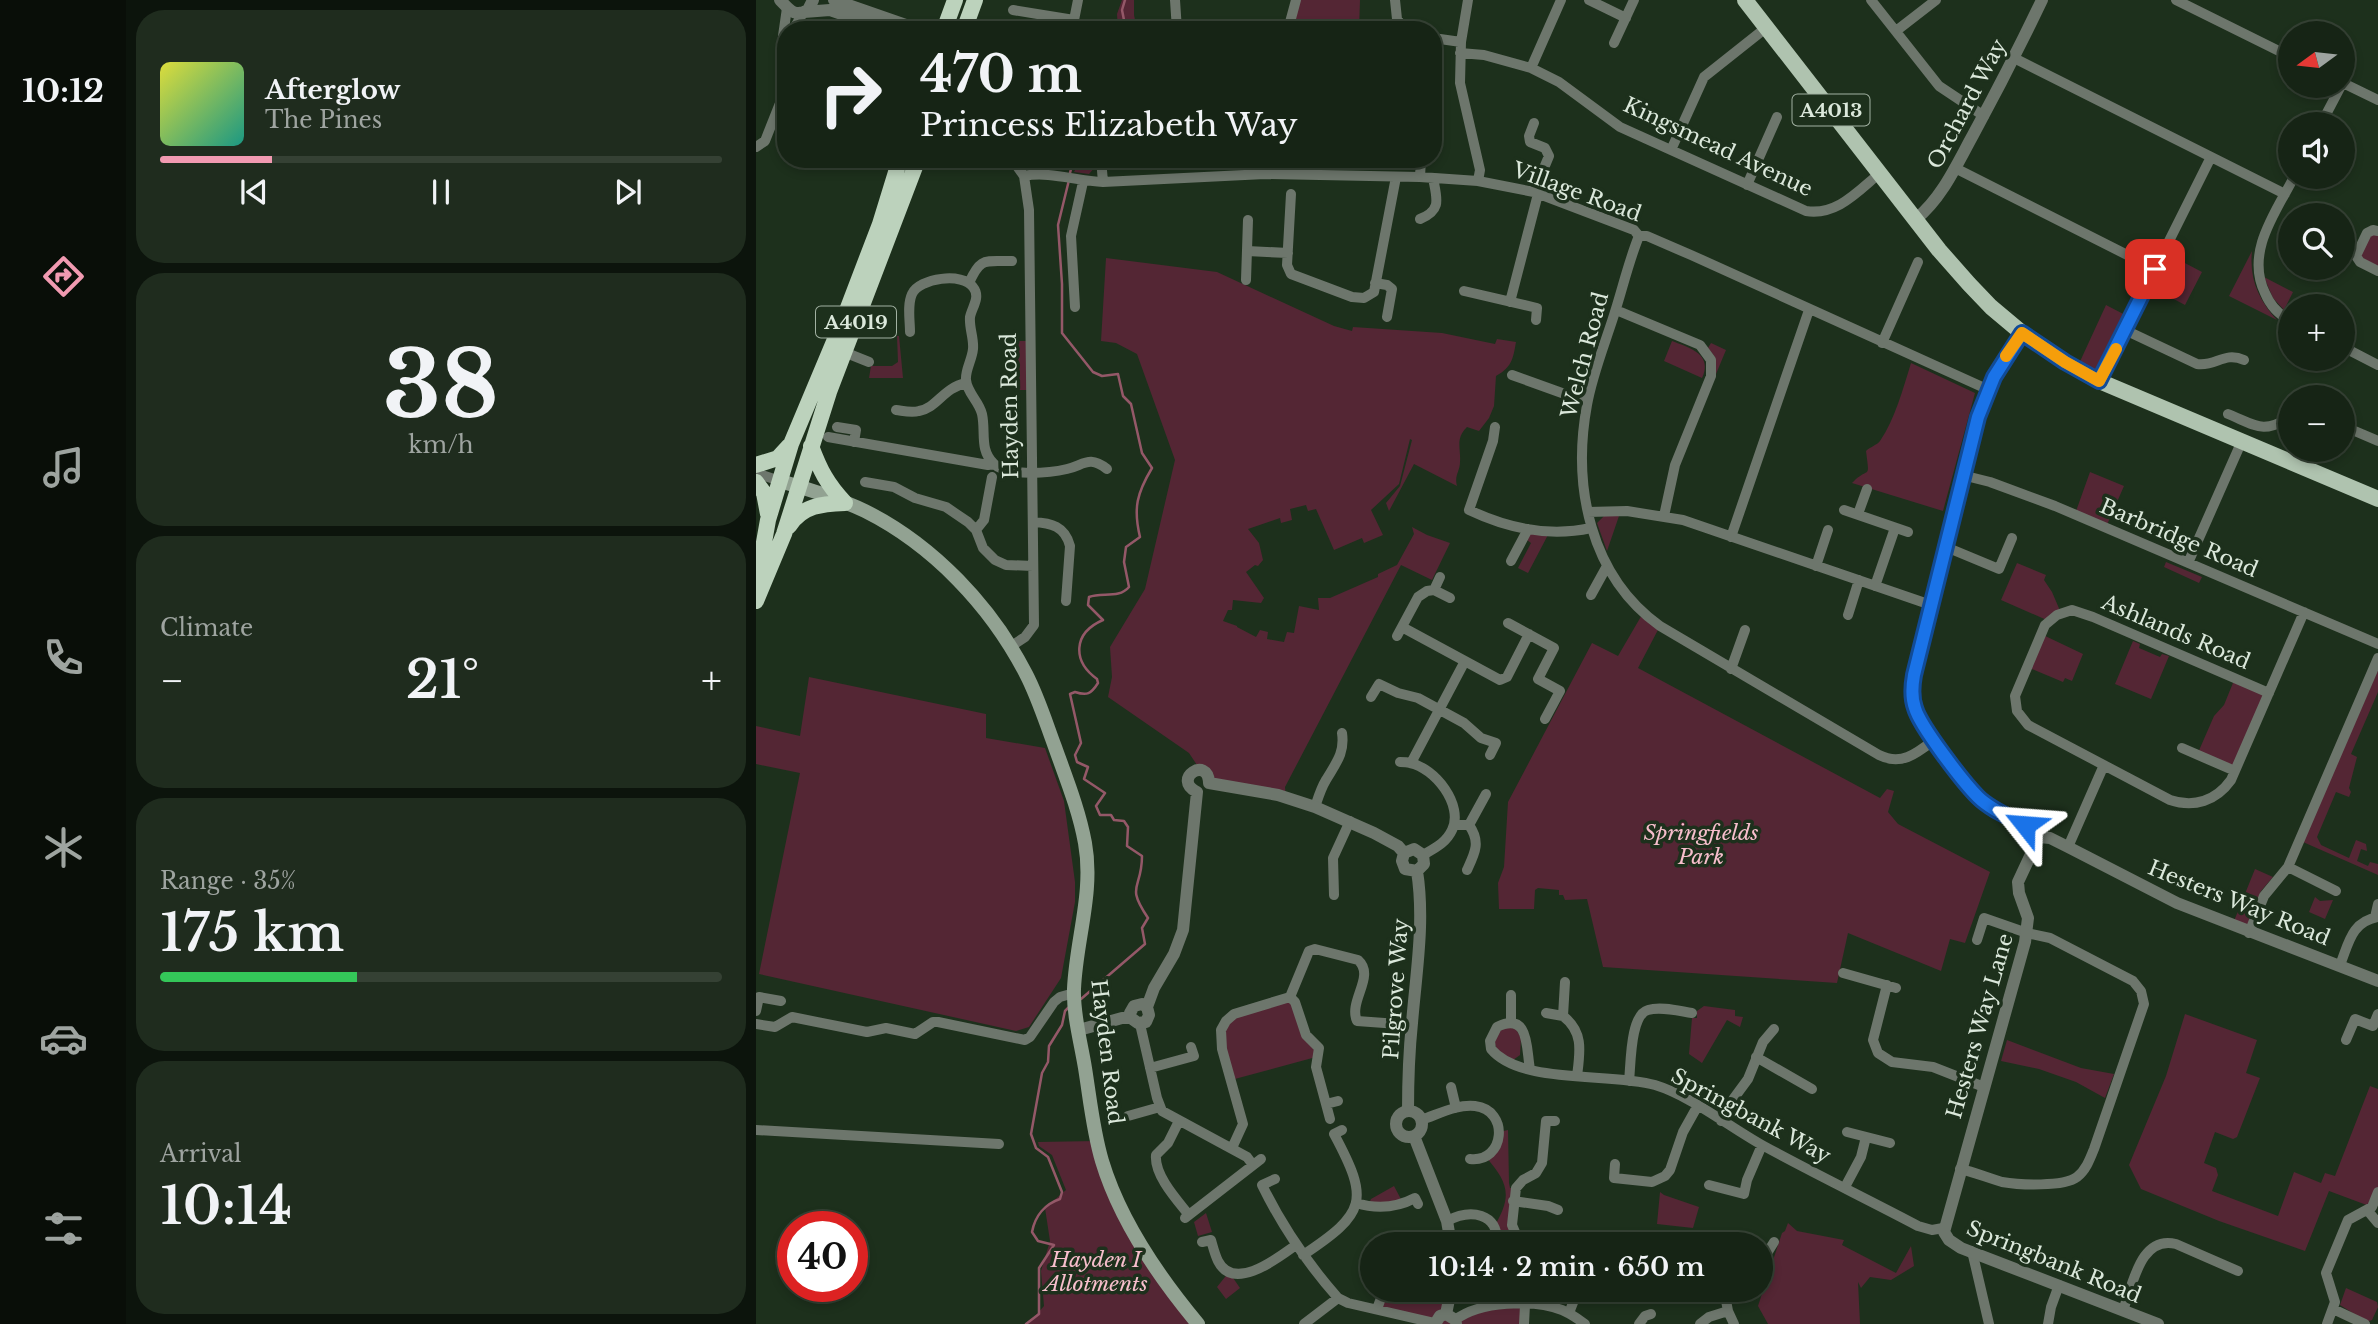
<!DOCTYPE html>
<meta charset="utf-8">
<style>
body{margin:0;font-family:"Libre Baskerville",serif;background:#1f2c1e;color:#f1f3f6;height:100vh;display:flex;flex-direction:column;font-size:26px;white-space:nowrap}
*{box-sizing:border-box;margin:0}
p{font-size:23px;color:#9ea4a0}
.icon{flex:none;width:38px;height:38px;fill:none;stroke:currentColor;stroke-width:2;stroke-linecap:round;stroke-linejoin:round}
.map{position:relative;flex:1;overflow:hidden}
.side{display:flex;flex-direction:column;gap:10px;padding:10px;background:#0c140c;width:630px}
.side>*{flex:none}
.top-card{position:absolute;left:21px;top:21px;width:665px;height:147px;border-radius:28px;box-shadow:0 4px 10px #0003,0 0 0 2px #354134;background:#162415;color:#f1f3f6;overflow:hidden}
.needle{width:46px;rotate:255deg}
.controls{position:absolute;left:1522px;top:21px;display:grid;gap:14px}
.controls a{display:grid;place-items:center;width:77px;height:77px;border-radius:50%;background:#162415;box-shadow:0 4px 10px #0003,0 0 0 2px #354134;font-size:35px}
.speed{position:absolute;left:21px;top:1211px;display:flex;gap:14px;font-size:35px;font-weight:700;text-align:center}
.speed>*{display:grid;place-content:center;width:91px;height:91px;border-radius:50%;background:#162415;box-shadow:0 4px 10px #0003,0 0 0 2px #354134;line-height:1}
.speed .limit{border:10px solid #d22;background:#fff;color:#111}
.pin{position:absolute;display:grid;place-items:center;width:60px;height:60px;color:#fff;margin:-30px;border-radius:14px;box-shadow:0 4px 10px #0006}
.me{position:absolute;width:77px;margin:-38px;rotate:298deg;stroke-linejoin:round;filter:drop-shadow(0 0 5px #0008)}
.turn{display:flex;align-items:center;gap:24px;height:147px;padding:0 28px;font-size:32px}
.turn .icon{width:91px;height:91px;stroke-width:2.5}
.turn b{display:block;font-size:49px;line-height:60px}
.big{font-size:52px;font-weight:600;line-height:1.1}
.side .widget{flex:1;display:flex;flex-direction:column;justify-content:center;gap:10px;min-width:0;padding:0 24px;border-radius:28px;background:#1f2c1e}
.side .dial{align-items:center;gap:0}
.dial b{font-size:91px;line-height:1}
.song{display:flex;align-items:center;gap:21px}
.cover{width:84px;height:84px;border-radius:10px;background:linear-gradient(135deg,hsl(60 70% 55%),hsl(170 70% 35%))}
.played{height:7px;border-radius:4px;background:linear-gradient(90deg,#f19ab1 20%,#354134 20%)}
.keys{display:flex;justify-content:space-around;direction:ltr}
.heat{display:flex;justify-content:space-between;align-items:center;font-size:38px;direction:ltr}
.charge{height:10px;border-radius:5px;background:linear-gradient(90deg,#34c759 35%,#354134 0)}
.trip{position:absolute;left:604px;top:1232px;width:413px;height:70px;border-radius:35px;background:#162415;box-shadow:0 4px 10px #0003,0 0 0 2px #354134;font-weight:600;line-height:70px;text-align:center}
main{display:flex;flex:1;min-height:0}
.tabs{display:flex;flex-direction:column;width:126px;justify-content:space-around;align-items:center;background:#090e08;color:#9ea4a0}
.tabs .icon{width:49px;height:49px}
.tabs .on{color:#f19ab1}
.tabs b{font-size:32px;color:#f1f3f6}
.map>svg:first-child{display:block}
.green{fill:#542634}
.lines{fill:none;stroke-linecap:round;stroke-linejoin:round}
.stream{stroke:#945868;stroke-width:2.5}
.minor{stroke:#6d766c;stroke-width:10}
.tertiary{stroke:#6d766c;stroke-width:12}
.secondary{stroke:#92a292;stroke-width:14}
.primary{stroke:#afc3af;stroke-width:16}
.trunk{stroke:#bcd2bc;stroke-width:16}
.route-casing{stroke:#114b97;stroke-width:18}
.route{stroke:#1a73e8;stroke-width:12}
.slow{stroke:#f59e0b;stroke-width:12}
.labels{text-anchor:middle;stroke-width:7;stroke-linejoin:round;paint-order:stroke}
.shield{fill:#1d301c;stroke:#a2b1a2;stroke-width:2}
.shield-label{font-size:19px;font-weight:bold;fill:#dbe8db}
.street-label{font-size:21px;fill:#dbe8db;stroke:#1d301c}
.park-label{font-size:21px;font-style:italic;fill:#f7becc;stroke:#1d301c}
</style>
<main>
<nav class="tabs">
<b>10:12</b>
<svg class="icon on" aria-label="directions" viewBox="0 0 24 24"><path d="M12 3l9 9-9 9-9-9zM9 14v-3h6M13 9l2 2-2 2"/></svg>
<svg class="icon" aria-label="music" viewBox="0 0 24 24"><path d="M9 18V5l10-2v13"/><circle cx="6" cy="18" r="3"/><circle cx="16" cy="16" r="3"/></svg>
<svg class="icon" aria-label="phone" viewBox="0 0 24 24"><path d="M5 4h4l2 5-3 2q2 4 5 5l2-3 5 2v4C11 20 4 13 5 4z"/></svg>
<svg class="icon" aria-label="climate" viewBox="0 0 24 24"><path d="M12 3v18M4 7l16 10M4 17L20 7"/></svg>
<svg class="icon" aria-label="car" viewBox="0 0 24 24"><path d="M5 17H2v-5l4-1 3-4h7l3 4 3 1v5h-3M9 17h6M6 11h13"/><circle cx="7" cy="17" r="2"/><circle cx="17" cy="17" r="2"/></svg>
<svg class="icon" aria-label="filters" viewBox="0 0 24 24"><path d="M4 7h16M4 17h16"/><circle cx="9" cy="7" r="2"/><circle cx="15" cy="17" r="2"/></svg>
</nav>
<section class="side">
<div class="widget">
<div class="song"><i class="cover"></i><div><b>Afterglow</b><p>The Pines</p></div></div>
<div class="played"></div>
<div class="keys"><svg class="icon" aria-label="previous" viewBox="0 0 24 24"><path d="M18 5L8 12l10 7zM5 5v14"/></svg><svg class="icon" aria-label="pause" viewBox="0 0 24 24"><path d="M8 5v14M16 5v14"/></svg><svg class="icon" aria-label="next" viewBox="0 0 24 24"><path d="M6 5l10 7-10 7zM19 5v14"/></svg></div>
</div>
<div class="widget dial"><b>38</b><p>km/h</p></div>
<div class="widget"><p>Climate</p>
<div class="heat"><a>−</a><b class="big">21°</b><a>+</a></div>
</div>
<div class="widget"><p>Range · 35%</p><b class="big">175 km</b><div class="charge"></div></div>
<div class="widget"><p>Arrival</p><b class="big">10:14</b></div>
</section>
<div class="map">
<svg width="1622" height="1324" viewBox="0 0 1622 1324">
<rect width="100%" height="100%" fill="#1d301c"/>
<path class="green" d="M366 0H378V15L381 30H362L361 14Z
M540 0H604L603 30H524L533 26Z
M325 159H346L333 174 318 172Z
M1622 231V271L1601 253 1611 233Z
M1496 251C1493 279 1503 300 1521 320L1473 296Z
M1408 252 1446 272 1429 305 1391 285Z
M350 258 461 272 578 326 596 331 597 327 686 333 739 344 741 339 760 342C757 359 756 367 740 376L738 406 733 418 723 431 711 427C699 439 705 447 704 462 704 471 698 476 701 486L658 464 633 511 630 503 644 486 656 440 654 439 643 484 615 510 627 535 608 543 606 538 578 550 560 509 552 511 550 505 534 509 536 520 525 523 524 518 492 529 503 543 507 560 502 566 499 565 490 572 508 598 505 603 477 600 476 610H472L467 621 481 626V627L500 637 504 630 512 632 511 639 528 642 531 632 538 633 543 606 563 610 562 598H574L622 577V574L641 565 658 534 656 527 671 535 694 543 676 580 645 565 529 787 530 797 453 783 433 753 352 697 356 677 354 647 389 589 419 460 381 354 360 343 345 341Z
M1508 277 1537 292 1528 310 1517 298Z
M1350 305 1375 318 1343 381 1321 368Z
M141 336H143L147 378H113L115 366H136L142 362Z
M257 341H275V390H260V376H257Z
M916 341C934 348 957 354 946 378L908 361Z
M955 343 970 350 960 374 959 357 952 348Z
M1155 363 1219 393 1187 511 1096 483C1113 465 1114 482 1110 451 1114 447 1121 445 1124 441 1139 419 1147 389 1155 363Z
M1334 472 1368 486 1350 527 1319 514Z
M848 516H863L851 551 841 523Z
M776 530 794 531 772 573 762 568 775 543 771 540Z
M1410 562 1446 577 1443 583 1408 567Z
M1261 563 1290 575 1288 580 1296 592 1305 613 1293 621 1245 600Z
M887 613 904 626 882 668 1124 798 1131 789 1138 791 1132 812 1142 824 1234 872 1209 943 1194 939 1185 971 1092 933 1081 983 847 967 831 899 809 900 807 895H803V890L782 888 779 890 778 909H743L742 883 748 867 752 802 836 643 862 656Z
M1285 634 1327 654 1316 681 1309 678 1307 682 1271 667Z
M1377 641 1384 644 1383 648 1404 657 1406 654 1413 656 1395 699 1359 684Z
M1622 670V692L1595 754 1601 757 1593 788 1595 792 1593 797 1580 792 1561 837 1565 845 1593 858 1600 840 1610 844 1611 851 1605 849 1601 861 1612 866 1614 862 1622 864V875L1547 842Z
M53 677 230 714V738L289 748 308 801 319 882V902L305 978 273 1027 260 1031 3 974 44 773 0 764V726L44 736Z
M1479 678 1513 693 1479 771 1441 755 1458 716 1468 705Z
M1499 869 1517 877 1505 891 1491 926 1478 921Z
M1559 897 1564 901 1577 900 1569 919 1553 912Z
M533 997 557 1041 560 1057 475 1080 466 1049 470 1021Z
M948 1006 979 1010V1016L987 1017 984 1027 971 1020 946 1063 933 1054 936 1018H941V1011Z
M1429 1014 1501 1040 1490 1073 1504 1078 1481 1137 1477 1139 1459 1132 1448 1163 1460 1168 1462 1175 1456 1191 1522 1216 1538 1172 1565 1183 1569 1173 1579 1176 1614 1086 1622 1089V1192L1616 1207 1573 1191 1549 1251 1463 1221 1385 1189 1373 1165 1410 1076Z
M751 1027 760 1029 765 1038 764 1055 757 1060 741 1050 738 1041 739 1034Z
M1251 1040 1325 1068 1358 1074 1349 1098 1320 1082 1283 1069 1245 1061Z
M752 1130 753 1183 754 1188H760L761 1239 742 1240 738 1227C757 1195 752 1183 730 1157L743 1132Z
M341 1141 359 1196 442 1324H272L288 1306 285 1271 294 1241 289 1208 310 1190 296 1155 283 1146 282 1142Z
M638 1186 647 1203 612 1206 615 1199Z
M904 1192 908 1195 943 1207 937 1228 901 1224Z
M450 1213 456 1232 442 1236 438 1222Z
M1032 1223 1041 1231 1088 1240 1086 1245 1140 1273 1155 1246 1158 1266 1135 1280 1114 1277 1105 1288 1102 1282 1104 1324H1012L1002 1306 1026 1233 1029 1231Z
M473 1272 484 1288 470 1299 461 1287Z
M1590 1288 1621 1302 1622 1307 1616 1320 1611 1322 1584 1305Z
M628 1290H695L690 1314H707L769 1305 767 1324H679L621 1309Z"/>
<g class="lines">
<path class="stream" d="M369 0 366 10 370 30
M314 173 316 165 326 159
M313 180 302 225 306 284V333L337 372 346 376 362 374 367 396 375 404 386 453 396 468C381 493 377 508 384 537L370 547 368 562 373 587C363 599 346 592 333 597L332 605 347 620C317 633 316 661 341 679L342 683C335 694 331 696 319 692L314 694 325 743 319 755 321 762 332 767 328 779 349 793 340 806 344 815H355L358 820 368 821 372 827 371 846 386 856C386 890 369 884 392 918L386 928 389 944 325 999
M270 1324 283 1314V1268L298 1245 282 1241 276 1232C279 1216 289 1204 304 1199L306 1192 292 1157 280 1148 275 1134 286 1073 292 1062 293 1046 306 1025 309 1011 313 1007"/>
<path class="minor" d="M419 0 421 30
M639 0 641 19 649 30
M712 0 705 42 704 83 724 170 722 181
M833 0 870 18
M1115 0 1183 86 1228 116
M1420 0 1535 57
M257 10 318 20
M493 28 533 26 540 0
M37 30 47 13
M316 30 322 0
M1140 31 1180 0
M677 38 705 42
M858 43 878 0
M30 51 27 36 31 8
M704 53 728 55 775 68 803 82 864 127 1050 211C1081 216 1102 191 1124 173
M1258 58 1529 194
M775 68 805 0
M1587 83 1622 100
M778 123 773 136 774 142 789 148 793 156 778 192
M1565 124 1585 86
M0 147 9 141 30 88
M915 150 948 77 1011 27
M345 159 347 182
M1199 168 1399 269
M268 176C293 171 321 181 347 182L509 174 664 177 722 181 778 192 878 230 883 236H891L935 255 1233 390
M664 177 665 159
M991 185 1021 117
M535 194 531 265 535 274 596 297 608 298 618 292 640 177
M664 219C686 210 681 199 677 178
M1622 231 1617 230 1611 233 1600 256 1604 262 1622 271
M883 236C872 263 866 291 857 318 848 346 836 376 831 405 816 486 834 576 904 626L1123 755C1145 766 1160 754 1178 740
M491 251 532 253
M490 280 492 220
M213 283C225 256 229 262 256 261
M619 283 631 285 636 289 631 317
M708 291 781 308 780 320
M754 302 782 194
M319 307 315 236 327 182
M860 310 944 345 955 360V376L919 465 908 516
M1535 321C1523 315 1514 305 1509 293 1489 252 1520 212 1538 177
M1369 330 1441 364C1460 367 1468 351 1488 360
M154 332C154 320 151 305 156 294 163 278 207 272 217 287 225 297 216 307 214 317 213 328 218 338 217 349 216 360 209 370 210 380 211 393 223 401 226 414 230 432 223 450 238 464 252 477 294 473 311 469 328 465 333 455 351 469
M1126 343 1162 262
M1587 347 1622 365
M88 352 113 362
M756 375 831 402
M1343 381 1455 157
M140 410C148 411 155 413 163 411 181 408 187 388 210 383
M1472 414C1501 426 1506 434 1535 417
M1587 426 1622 441
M81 427 100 430 98 442
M739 427 737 441 713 510C751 528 794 537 835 528
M72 437 232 465 238 464
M0 473 24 481
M1206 475 1234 482 1299 506 1622 644
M109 482 138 487 159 498 190 507 212 522 220 530 227 548 239 560 250 565 277 566
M1088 510 1152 532
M832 512 871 511 927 520 1175 605
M1102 514 1111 489
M277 522C295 523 309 526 314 546L310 601
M220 530 228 520 236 477
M975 537 1053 310
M1190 547 1243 569 1256 538
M755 561 772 529
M1432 563 1485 443
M1060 566 1072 530
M1119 586 1139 528
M678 590 684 577
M835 595 851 566
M1092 615 1103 580
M752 623 798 648 782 679 804 691 789 719
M646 627 744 680 751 677 773 634
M641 636 662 597 671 591 678 590 694 598
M254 647 269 637 278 625 273 210 268 176 256 159
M975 669 989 630
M1513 693 1337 617 1316 610 1301 615 1289 625 1259 696 1261 711 1272 725 1414 800C1438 808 1460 801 1475 780L1548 612
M615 697 623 684 642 693 662 698 708 723 725 738 740 743 734 755
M1426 748 1479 771
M644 762C647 762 651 762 654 763 679 768 708 805 696 830 690 843 679 848 667 855
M655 763 709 661
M559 807C562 798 565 788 570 780 580 763 589 753 586 733
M698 825H713C725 842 719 853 711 870
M713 825 730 794
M1312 847 1348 765
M1532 867 1580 891
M578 895 577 858 594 821
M1619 917 1622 904
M1493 933 1508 896 1532 867 1622 658
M1584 965C1593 943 1595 922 1622 917
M1087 973 1140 988
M1131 985 1117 1040 1122 1053 1136 1062 1177 1067 1228 1087
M0 1011 3 997 25 1001
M790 1013 807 1016C828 1032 824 1052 821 1076
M807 1016 809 982
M755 1023V995
M0 1024 19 1027 36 1017 111 1032 130 1028 159 1034 177 1022H182L269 1040 274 1037 298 1002 304 997 318 993
M384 1024 401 1098 406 1111 491 1157 497 1165
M1590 1040 1599 1019 1617 1026 1622 1014
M1000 1057 1056 1089
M394 1068 438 1056 435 1047
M774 1069C770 1049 774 1011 741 1027L734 1041 735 1049C765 1085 854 1072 899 1085 935 1096 972 1126 1006 1145 1057 1173 1111 1199 1162 1226L1176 1230 1187 1228
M873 1081C875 1064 874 1015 892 1010 905 1006 923 1011 936 1013
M695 1087 700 1108
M570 1104 560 1067 563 1048 550 1035 539 1002 534 997 553 951 559 949 602 960C620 976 592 1001 601 1021L656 1025
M372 1116 404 1107
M574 1119 570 1104 582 1101
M665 1120C683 1114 701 1104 719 1106 754 1110 749 1163 714 1159
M423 1121 412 1143 400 1155C398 1175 421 1200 433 1215
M965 1121 978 1098 992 1079 1007 1042 1018 1029
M0 1130 243 1144
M1091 1132 1134 1143
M476 1148 487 1124 466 1049 465 1030 470 1021 478 1014 534 997
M859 1164 858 1178 896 1182 909 1176 914 1170 927 1132 941 1107
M1204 1169C1218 1172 1232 1178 1246 1182 1263 1185 1308 1187 1321 1177 1330 1170 1334 1159 1338 1149L1388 1004 1385 991 1377 981 1294 938 1271 933 1228 918 1221 940
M519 1179 506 1185C526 1226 552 1264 582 1298L592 1303 679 1323
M953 1185 988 1194 991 1180 1006 1145
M1089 1187 1105 1157 1110 1137
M757 1201 792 1206 802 1210
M600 1203C620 1209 640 1208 659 1198L662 1204
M1612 1211 1622 1223
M429 1218 505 1159
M691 1221C714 1209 743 1212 741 1244
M446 1242 455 1240C457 1247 459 1255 462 1261 478 1293 523 1257 540 1245
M764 1244 756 1225 760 1188 767 1180 780 1173 786 1163 790 1121H799
M1216 1251 1233 1324
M547 1255C610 1213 614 1201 578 1134L586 1130
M1004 1257 1010 1255 1018 1242
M968 1290 972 1311 978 1324
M621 1309 628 1290
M1577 1309 1609 1324
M1367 1310C1377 1285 1384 1235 1420 1244L1482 1271
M813 1313 822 1290
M699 1320C724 1301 776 1299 806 1310 814 1313 822 1319 829 1324
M548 1324 582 1298
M768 1324 769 1305
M883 1324 889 1316 895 1314
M944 1324 953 1317 972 1311
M1292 1324 1295 1307 1303 1285
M1571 1324 1579 1302 1570 1273 1592 1220 1616 1207 1622 1192"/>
<path class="tertiary" d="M24 0C33 9 38 18 52 10L57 0
M78 0 164 30
M48 12 74 10 133 30
M1160 219C1186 198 1201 164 1217 135 1241 91 1264 46 1286 0
M1266 333C1247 360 1235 386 1222 417L1158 675C1150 721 1196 763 1222 797L1234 806 1269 825 1283 837 1294 838 1312 847 1421 903 1622 981
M453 783 522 795 559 807 618 833 642 846 648 853
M441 792C415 779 452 755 453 783
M1283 837 1262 882 1263 893 1272 918 1269 942 1188 1232 1193 1240 1205 1248 1402 1324
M648 853 658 849 667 855 668 864 661 871
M648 853 646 861 649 869 661 871
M391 1007 398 988 418 954 427 930 441 792
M375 1018 382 1023 390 1022 393 1015 391 1007
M375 1018 374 1013 378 1006 386 1004 391 1007
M323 1030 366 1018H375
M652 1111C652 1082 653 1052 656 1023 660 973 669 922 661 871
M640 1124a13 13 0 1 1 26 0a13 13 0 1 1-26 0Z
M658 1136 691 1221 695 1244
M690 1314 695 1290
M690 1314 698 1319 700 1324
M679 1324 684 1316 690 1314"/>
<path class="secondary" d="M24 481C52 489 82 498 109 511 177 545 235 606 270 674 282 697 290 723 299 747 310 778 323 810 329 843 338 892 320 940 318 989 317 1015 325 1043 329 1068 334 1099 337 1131 346 1161 364 1221 402 1276 442 1324"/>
<path class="primary" d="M989 0 1183 250 1213 284 1235 307 1266 333 1309 362 1343 381 1622 499"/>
<path class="trunk" d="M188 30 199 0
M208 30 219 0
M55 446C64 470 71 484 89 503
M0 465 22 458 33 446
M0 482 8 493 12 514
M33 526C47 505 66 504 89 503
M1 581 12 520 35 444 90 313 124 224 144 159
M0 601 28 534 73 392 162 159"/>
</g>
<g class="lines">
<g class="route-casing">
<path id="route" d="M1269 825C1254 817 1235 810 1222 797 1207 782 1164 726 1159 708 1155 697 1156 686 1158 675L1222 417 1238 377 1266 333 1309 362 1343 381 1399 269"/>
</g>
<use href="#route" class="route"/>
<path class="slow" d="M1250 356 1266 333 1309 362 1343 381 1360 349"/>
</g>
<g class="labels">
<g class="shield">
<rect x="1036.5" y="94.5" width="77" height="31" rx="5"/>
<rect x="60" y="306.5" width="80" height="31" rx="5"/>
</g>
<g class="shield-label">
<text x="1075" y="117">A4013</text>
<text x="100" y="329">A4019</text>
</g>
<g class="street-label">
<text transform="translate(1211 104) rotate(-62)" y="7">Orchard Way</text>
<text transform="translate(962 147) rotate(25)" y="7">Kingsmead Avenue</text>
<text transform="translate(821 192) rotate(20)" y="7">Village Road</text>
<text transform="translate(829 355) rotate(-75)" y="7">Welch Road</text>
<text transform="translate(254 406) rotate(-91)" y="7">Hayden Road</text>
<text transform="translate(1423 538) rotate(23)" y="7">Barbridge Road</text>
<text transform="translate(1420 632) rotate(23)" y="7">Ashlands Road</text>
<text transform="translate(1483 903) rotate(22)" y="7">Hesters Way Road</text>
<text transform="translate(640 989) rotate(-86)" y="7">Pilgrove Way</text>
<text transform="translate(1224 1026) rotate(-74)" y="7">Hesters Way Lane</text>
<text transform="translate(351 1052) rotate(83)" y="7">Hayden Road</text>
<text transform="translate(995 1116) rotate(28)" y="7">Springbank Way</text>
<text transform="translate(1298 1262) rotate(22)" y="7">Springbank Road</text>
</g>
<g class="park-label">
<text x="945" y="840">Springfields<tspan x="945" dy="24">Park</tspan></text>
<text x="340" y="1267">Hayden I<tspan x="340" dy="24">Allotments</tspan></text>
</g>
</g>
</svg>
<div class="controls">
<a><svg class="needle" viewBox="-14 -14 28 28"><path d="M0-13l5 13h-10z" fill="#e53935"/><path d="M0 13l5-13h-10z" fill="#9ea4a0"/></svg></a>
<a><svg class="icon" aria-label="sound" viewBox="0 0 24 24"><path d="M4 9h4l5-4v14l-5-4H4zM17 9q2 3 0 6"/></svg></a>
<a><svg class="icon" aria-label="search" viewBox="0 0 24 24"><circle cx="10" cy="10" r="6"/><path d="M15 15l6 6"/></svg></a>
<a>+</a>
<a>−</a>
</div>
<div class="speed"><div class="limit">40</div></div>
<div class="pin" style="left:1399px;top:269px;background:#d93025"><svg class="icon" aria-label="arrive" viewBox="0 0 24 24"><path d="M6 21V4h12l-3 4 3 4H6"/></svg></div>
<svg class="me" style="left:1269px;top:825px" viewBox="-20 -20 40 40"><path d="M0-17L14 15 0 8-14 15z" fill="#1a73e8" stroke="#fff" stroke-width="4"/></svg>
<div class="trip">10:14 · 2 min · 650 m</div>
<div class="top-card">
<div class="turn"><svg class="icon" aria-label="right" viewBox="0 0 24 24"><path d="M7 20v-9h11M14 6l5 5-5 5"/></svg><div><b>470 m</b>Princess Elizabeth Way</div></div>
</div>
</div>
</main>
